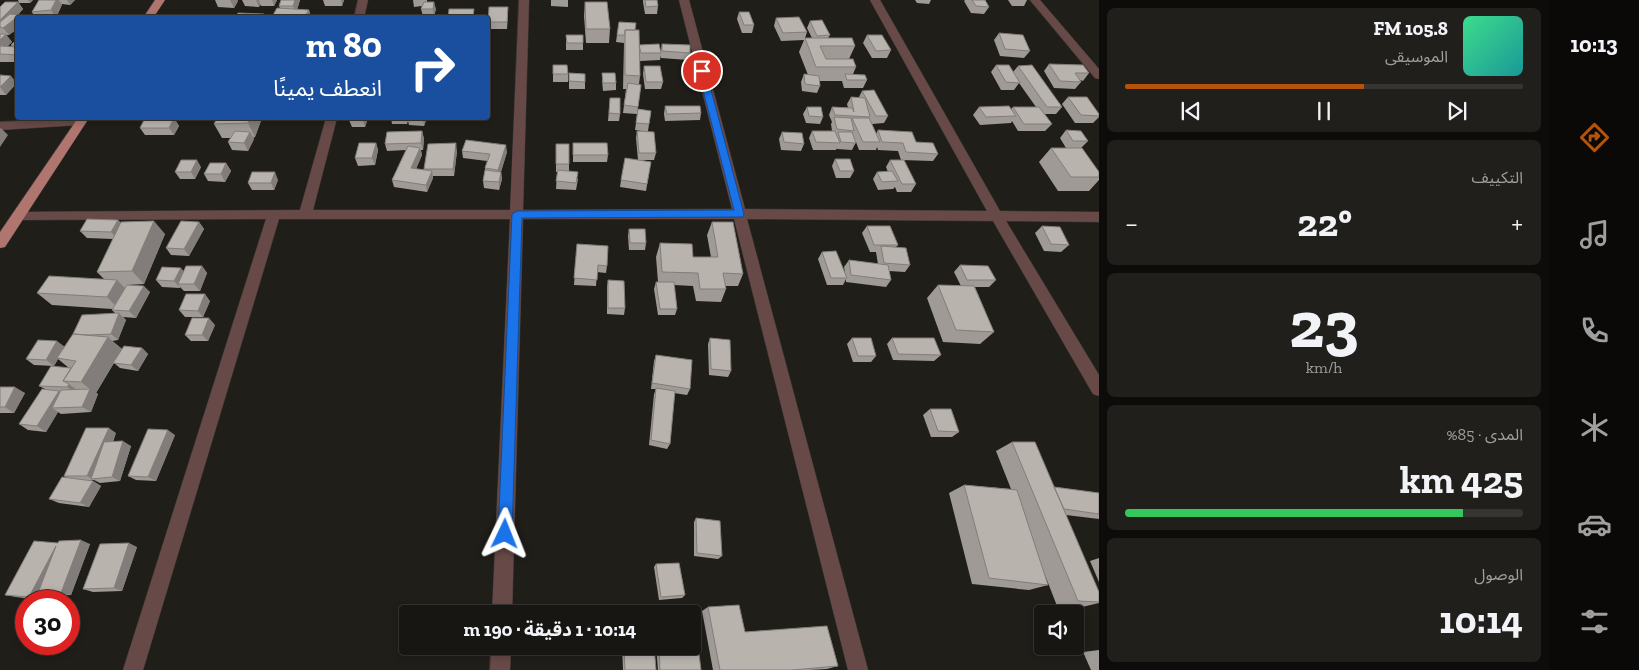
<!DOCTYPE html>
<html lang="ar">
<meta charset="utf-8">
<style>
body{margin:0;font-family:"Zilla Slab","Noto Sans Arabic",serif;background:#211f1c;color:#f1f3f6;direction:rtl;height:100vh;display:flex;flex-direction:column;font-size:19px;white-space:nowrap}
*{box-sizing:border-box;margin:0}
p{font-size:16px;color:#9f9fa0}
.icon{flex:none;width:28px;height:28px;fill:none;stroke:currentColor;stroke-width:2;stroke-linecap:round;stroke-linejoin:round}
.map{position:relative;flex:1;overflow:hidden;direction:ltr}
.details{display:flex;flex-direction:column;gap:8px;padding:8px;background:#0d0c0a;width:450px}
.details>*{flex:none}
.banner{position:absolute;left:15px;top:15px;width:475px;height:105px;border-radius:5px;box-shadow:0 2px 8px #0003,0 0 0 1px #363533;direction:rtl;background:#1a4fa0;color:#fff;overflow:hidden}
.controls{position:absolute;left:1034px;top:605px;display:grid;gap:10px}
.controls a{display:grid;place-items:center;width:50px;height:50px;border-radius:5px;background:#181613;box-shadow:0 2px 8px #0003,0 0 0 1px #363533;font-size:25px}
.speed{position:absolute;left:15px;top:590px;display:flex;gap:10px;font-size:25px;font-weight:700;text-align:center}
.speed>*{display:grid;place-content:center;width:65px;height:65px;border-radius:50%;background:#181613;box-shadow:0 2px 8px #0003,0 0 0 1px #363533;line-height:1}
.speed .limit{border:8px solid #d22;background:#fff;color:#111}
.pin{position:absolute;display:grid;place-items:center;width:42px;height:42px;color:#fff;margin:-21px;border:2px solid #fff;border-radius:50%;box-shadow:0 1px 5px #0007}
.me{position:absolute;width:55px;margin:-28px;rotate:2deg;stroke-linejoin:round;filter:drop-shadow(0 0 4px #0008)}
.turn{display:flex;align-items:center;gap:18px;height:105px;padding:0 25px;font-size:22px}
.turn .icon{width:65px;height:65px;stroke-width:2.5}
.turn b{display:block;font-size:35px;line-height:42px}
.big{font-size:38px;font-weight:700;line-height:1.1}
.details .widget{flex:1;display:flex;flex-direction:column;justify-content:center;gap:8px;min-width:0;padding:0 18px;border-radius:8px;background:#211f1c}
.details .dial{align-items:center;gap:0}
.dial b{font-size:65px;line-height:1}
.song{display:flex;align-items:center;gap:15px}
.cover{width:60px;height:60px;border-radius:8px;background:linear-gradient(135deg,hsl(150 70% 55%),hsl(180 70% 35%))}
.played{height:5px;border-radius:2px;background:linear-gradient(90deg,#b45309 60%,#363533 60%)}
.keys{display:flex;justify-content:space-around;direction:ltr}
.heat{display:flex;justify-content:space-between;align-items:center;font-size:28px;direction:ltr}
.charge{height:8px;border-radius:4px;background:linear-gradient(90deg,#34c759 85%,#363533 0)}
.trip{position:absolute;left:399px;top:605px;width:302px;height:50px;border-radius:5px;background:#181613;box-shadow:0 2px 8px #0003,0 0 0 1px #363533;font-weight:700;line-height:50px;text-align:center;direction:rtl}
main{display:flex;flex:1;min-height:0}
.tabs{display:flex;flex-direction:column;width:90px;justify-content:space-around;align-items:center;background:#0a0908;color:#9f9fa0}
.tabs .icon{width:35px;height:35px}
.tabs .on{color:#b45309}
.tabs b{font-size:22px;color:#f1f3f6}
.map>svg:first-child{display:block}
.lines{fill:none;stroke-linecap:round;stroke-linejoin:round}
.minor-casing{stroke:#3b3935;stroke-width:1}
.major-casing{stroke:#3b3935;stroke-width:1}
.minor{fill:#674a47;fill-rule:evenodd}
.major{fill:#b0756f;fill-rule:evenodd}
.wall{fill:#9f9a96}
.shaded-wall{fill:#827d7a}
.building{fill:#b9b3ae;stroke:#827d7a}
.route{fill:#1a73e8;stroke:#114b97}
</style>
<main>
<nav class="tabs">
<b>10:13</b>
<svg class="icon on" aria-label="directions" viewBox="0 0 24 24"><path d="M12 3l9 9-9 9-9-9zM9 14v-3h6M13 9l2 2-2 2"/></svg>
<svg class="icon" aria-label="music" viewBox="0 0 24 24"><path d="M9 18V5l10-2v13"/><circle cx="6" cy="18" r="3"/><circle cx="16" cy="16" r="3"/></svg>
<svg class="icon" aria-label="phone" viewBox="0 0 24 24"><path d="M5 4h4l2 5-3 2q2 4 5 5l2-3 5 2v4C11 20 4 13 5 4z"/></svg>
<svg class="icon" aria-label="climate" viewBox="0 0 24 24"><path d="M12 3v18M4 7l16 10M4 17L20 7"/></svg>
<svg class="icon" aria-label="car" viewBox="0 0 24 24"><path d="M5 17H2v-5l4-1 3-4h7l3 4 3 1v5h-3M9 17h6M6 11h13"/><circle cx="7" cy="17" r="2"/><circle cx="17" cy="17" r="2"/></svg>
<svg class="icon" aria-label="filters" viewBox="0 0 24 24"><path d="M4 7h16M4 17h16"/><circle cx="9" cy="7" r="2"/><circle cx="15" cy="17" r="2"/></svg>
</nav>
<section class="details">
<div class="widget">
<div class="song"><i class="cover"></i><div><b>105.8 FM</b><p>الموسيقى</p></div></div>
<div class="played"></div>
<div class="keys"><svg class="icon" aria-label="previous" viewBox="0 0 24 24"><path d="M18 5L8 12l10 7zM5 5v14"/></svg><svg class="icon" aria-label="pause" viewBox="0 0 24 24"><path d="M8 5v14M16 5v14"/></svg><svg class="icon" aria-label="next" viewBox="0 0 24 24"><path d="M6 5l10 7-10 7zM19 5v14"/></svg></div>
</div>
<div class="widget"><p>التكييف</p>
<div class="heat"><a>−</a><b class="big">22°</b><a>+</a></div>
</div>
<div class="widget dial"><b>23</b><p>km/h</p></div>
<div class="widget"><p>المدى · 85%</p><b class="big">425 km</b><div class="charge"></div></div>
<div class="widget"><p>الوصول</p><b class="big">10:14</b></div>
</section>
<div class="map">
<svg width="1099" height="670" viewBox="0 0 1099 670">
<rect width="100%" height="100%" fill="#201e19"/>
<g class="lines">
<g class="minor-casing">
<path id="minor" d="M358 0H368L364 18H354Z
M519 0H529L523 210 732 209 679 0H689L745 209 987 211 870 0H880L1000 211 1099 212V222L1006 221 1099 375V396L1093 394 993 221 747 219 868 670H848L734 219H523L512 614H492L510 219H279L143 670H123L266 219 19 220 14 218 12 215 14 212 300 210 326 118H337L313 210H510Z
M1030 0H1040L1099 69V79L1095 78Z
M77 118H84L86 121 80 125 0 130V122Z
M491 646H511L510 670H490Z"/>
</g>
<g class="major-casing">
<path id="major" d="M155 0H165L153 18H143Z
M78 118H89L5 247 0 248V232Z"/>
</g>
<use href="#minor" class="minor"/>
<use href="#major" class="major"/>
</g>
<path class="wall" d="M18 0H33L30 3H19Z
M39 0H75L70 5 62 4 56 18H35L32 12Z
M215 0H237L238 1 234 8 218 7Z
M242 0H277L274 6H261L260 4 259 7 245 6Z
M300 0 297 10H309L311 18H274L273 15 280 8 279 6Z
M323 0H344L342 6H325Z
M413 0H427V2L436 9 434 16H423L421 9 422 6 414 7Z
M551 0H568V7L551 6Z
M643 0H657L658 6 657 14H645L643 2Z
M915 0H931L929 4 917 3Z
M965 0H985L989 7 984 14 971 13 964 1Z
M1008 0H1027L1024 6H1012Z
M18 2 23 9 18 15 9 35H6L12 42 7 47H12L11 45 18 39V62H0V7Z
M585 2 610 29 609 43H586L584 16Z
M474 9V18H448Z
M739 12 754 25 752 33H742L737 19Z
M508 15 507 29H488V22Z
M776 18 807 32 805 38H812L807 28 810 21 830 35 828 38 855 46 849 59 856 67 853 74 867 80 863 88H844L842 81H820V86L817 93 802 91 801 82 804 74 808 75 799 52 804 40 781 41 774 26Z
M635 30 639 45 661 51 662 44 690 53 688 60 661 58V55L660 60 640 61V76L639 84 641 85 637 114 623 113 626 89H623L624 43 616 42 617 35Z
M999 33 1030 51 1024 58 1000 56 994 40Z
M566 35 583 43V50H566Z
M867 35 891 50 887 58H872L863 43Z
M1049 64 1089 73 1083 81 1080 80 1081 82 1075 89 1054 88 1044 71Z
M553 65 568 74V82H553Z
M996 65 1013 72 1018 66 1062 107 1056 114H1045L1052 124 1045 131H1018L1012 121 1011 123 980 125 973 115 979 107 1011 109 1013 107H1036L1019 83 1014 90H1001L991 72Z
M644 66 663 82 661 89H645L643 74Z
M569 73 585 74V89H569Z
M602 73 616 83V90L603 91 602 80Z
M0 75 17 83 6 95H0Z
M862 91 888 116 884 123 872 124 876 134 878 130 916 142 938 154 933 161 901 160 898 151 878 150 877 147 876 150H859L856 142 852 150 837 149V148L836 150H813L809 138 812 131H832L831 124 832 122 829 115 832 107 848 108 847 104 851 97H859Z
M1068 97 1099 114V117L1093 123H1075L1062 104Z
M610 98 620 114 619 121H608Z
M665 106 701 113 700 120 665 121 664 114Z
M807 107 823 117 820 124 806 123 803 114Z
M638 109 651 111 648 131 656 153 654 160H641L651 162 646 191 620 187 621 180 638 160 636 138 637 131H642L635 130Z
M174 118 179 126 174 135H145L140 128Z
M262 118 255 137 253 138 254 139 248 151 232 150 228 142 231 138H222L214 124Z
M350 118H368L365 127H352L349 120Z
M391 118H427L424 126 409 125 408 121 407 124H392Z
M1066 130 1088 141 1081 148 1099 172V180L1089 191H1058L1039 162 1051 148H1066L1060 138Z
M422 131 424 139 423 150H421L422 155 416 169 424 170V169L457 151 454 176H433V178L427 192 394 187 392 180 406 150 387 151 385 144Z
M782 132 804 144 801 151 781 150 779 139Z
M376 143 378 150 375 165 358 166 355 158Z
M573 143 608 155 607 162H573Z
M556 144H569V171L578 179 576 190 556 189 557 172H556Z
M462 151 507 152 501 172 502 179 499 190 484 188 483 181 485 171V168L487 161 463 158Z
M835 159 854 171 850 178H836L832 166Z
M890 160 916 184 911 192H897L895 187 893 189 878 190 873 179 877 172H888L886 167Z
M226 163 231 171 225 182 208 181 204 174Z
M201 167 195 179H180L175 172Z
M278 180 274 190H252L248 183Z
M118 220 121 223 165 234 144 284 128 285 150 292 136 318 123 317 126 320 118 340 112 341 122 349 142 348 148 354 138 371 120 368 114 363 96 393 98 394 91 412 61 414 58 412 46 432 28 430 19 424 45 389 39 386 69 368 58 359 54 366 34 365 26 359 64 347 115 313 112 310V309L52 305 37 293 104 279 97 272 113 239 87 238 80 231Z
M199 222 204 229 189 256 171 255 166 248Z
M712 222 743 274 738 286H726V289L721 302 696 301 693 286 674 285 677 309 675 315H658L654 289 656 282H658L656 257 660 243 693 257H711L707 235Z
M867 226 898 245 896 247 910 265 905 272 889 271 891 280 886 287 846 282V279L843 285H827L818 259 822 252 845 273 844 267 849 260 878 264 876 252H870L862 233Z
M1042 226 1069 245 1061 252 1044 251 1035 233Z
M629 229 646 243 645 250H629L628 236Z
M577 244 607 266 606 273 597 272 596 286 574 285Z
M960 265 996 280 989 287H975L994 332 980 344 943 342 927 298 938 285 961 286 954 272Z
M202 266 207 273 200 291H184L180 287V288L162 287 156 280Z
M608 280 625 308 624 315 607 314V287Z
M210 301 203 317H185L179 310Z
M215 325 208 341H191L185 335Z
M710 338 731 371 728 377 709 375 708 344Z
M852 338 876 356 871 362H853L847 344Z
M892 338 941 355 934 361 893 360 887 344Z
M656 355 690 389 687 395 674 393 670 444 667 449 649 445 654 394 656 389H651L654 361Z
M0 387 25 393 14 413H0Z
M930 409 959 432 952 437H931L923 415Z
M116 433 113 442 131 446 120 481 100 483 94 480 87 481H93L101 486 89 507 59 503 49 499 67 478 64 476Z
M175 435 156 481 136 480 128 476Z
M1012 442 1054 487 1099 493V519L1066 515 1099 603 1082 607 1057 606 1045 575 1048 585 1029 590 972 584 949 493 964 485 1011 489 996 451Z
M696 518 722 556 718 559 694 556V522Z
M58 543 90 544 71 595 48 596 42 594 39 600 16 597 5 595Z
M137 547 122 591 93 592 83 589Z
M1099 558V582L1090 561Z
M656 564 685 595 682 598 659 600 654 567Z
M708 607 745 632 838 666 827 669 809 670H713L702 611Z
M622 646H654L656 670H623Z
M656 646H692L701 670H658Z
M1099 650V670H1091L1083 652Z"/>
<path class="shaded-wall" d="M28 0H33L30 3Z
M56 0H59L62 5 56 18 51 10Z
M67 0H75L70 5Z
M230 0H237L238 1 234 8Z
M256 0H259L260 4 259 7Z
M272 0H277L274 6Z
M295 0H300L296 13 293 6Z
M341 0H344L342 6Z
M18 2 23 9 10 23 20 15 21 18H18V29L9 35 3 28 0 27V20Z
M434 2 436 9 434 16 433 9Z
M309 10 311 18H305Z
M6 34 12 42 0 52V40Z
M11 76 17 83 6 95 0 87Z
M174 118 179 126 174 135 169 128Z
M250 118H262L255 137 248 123Z
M363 118H368L365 127 363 120Z
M423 118H427L424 126Z
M1 128 8 135 0 147V129Z
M422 131 424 139 423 150 421 143Z
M250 132 254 139 248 151 244 143Z
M376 143 378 150 375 165 372 158Z
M456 143 457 151 454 176 453 169Z
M506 145 507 152 499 177 498 170Z
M420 148 422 155 413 176 411 168Z
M197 160 201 167 195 179 191 172Z
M226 163 231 171 225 182 221 174Z
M432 171 433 178 427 192 426 185Z
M275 172 278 180 274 190 271 183Z
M501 172 502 179 499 190V182Z
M118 220 124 227 118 239 111 232Z
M154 221 165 234 144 284 132 271Z
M199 222 204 229 189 256 184 249Z
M202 266 207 273 200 291 194 284Z
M181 268 186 274 178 284 180 287V288L174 281Z
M117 280 130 293 120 310 107 297Z
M144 286 150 292 136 318 129 311Z
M205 294 210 301 203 317 198 311Z
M119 313 126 320 118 340 111 334Z
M209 318 215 325 208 341 202 335Z
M108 337 122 349 96 393 98 394 91 412 82 407 90 389 81 382Z
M57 341 65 347 57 358 58 359 54 366 46 360Z
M142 348 148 354 138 371 131 365Z
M69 384 77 390 75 393 67 387Z
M15 387 25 393 14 413 5 407Z
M59 391 67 397 52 408 58 412 46 432 37 426Z
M109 428 116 433 97 478 93 479 87 476Z
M168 430 175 435 156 481 148 477Z
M123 441 131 446 120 481 112 477Z
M93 481 101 486 89 507 80 503Z
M81 540 90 544 71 595 61 593Z
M129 543 137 547 122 591 114 588Z
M56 546 38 593 42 594 39 600 29 597Z"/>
<path class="building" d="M39 0H56L51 10 32 12Z
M281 0H295L293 6H279Z
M645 0H657L658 6 646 7Z
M972 0H985L989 7 976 6Z
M5 2H18L0 20V7Z
M424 2H434L433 9H421Z
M585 2H607L610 29H586Z
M489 7H508L507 22H488Z
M277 8 309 10 304 17 273 15Z
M449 9H474L473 16H460V18H448Z
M739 12H749L754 25H744Z
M238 13 264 14 261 18H236Z
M10 14 20 15 3 28 0 27V22Z
M799 17 807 32 783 33 776 18Z
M822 20 830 35 817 36 810 21Z
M619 22 636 23 635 30H625V35H617Z
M625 30H639L640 76 625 75Z
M999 33 1023 35 1030 51 1005 49Z
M0 34H6L0 40Z
M566 35H583V43H567Z
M867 35H882L891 50 876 51Z
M805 38H852L855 46H820L826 59H853L856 67H816Z
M17 39H18V45H11Z
M659 44 661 53H641L639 45Z
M662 44 690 45V53L662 51Z
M0 46 18 47V55L0 54Z
M1049 64 1083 65 1089 73H1075L1081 82 1060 81Z
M553 65H567L568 74H553Z
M996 65H1009L1020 83 1006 82Z
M1032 65 1062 107H1047L1018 66Z
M644 66H660L663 82H646Z
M569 73 585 74V82L569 81Z
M602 73H615L616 83H603Z
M804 74 819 76 820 86 805 84Z
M845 74 865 75 867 80H847Z
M0 75 11 76 0 87Z
M628 83 641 85 638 107 624 105Z
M874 90 888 116H876L862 91Z
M18 92V98L14 99Z
M851 97 865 98 870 117 835 115 832 107 852 108 854 112Z
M1068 97H1087L1099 114V116L1081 115Z
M610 98H620V114L609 113Z
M665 106H700L701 113 667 114Z
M1009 106 1016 116 986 117 979 107Z
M807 107H821L823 117 809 116Z
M1013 107H1039L1052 124H1024Z
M638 109 651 111 649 124 636 123Z
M834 117 851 118 854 131 837 129Z
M145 118H174L169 128H140Z
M217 118H250L248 123 214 124Z
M350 118H363V120H349Z
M852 118H869L880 142H863Z
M878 130 912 132 916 142 933 143 938 154 906 152 903 143 882 142Z
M1066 130 1081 131 1088 141H1073Z
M235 131 250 132 244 143 228 142Z
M422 131 421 143 385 144 387 132Z
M637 131 654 132 656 153H639Z
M812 131H835L840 143 816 142Z
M782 132 802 133 804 144 784 142Z
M838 132H852L856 143 841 142Z
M466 140 506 145 498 170 485 168 490 154 462 151Z
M359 143H376L372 158H355Z
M456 143 453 169H424L428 144Z
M573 143H607L608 155H573Z
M556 144H569V164H556Z
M408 146 420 148 411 168 432 171 426 185 392 180Z
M1051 148H1082L1099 172V177H1071Z
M625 158 651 162 647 184 621 180Z
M835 159H850L854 171H840Z
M181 160H197L191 172H175Z
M890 160H904L916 184H902Z
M210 163H226L221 174H204Z
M485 170 501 172 499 182 483 181Z
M558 170 578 172 576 183 556 181Z
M892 171 898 181 882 182 877 172Z
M252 172H275L271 183H248Z
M87 219 118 220 111 232 80 231Z
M154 221 132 271 97 272 121 222Z
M181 221 199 222 184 249 166 248Z
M712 222H733L743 274 723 273 726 289H700L698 273 662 272 660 243 692 244 693 257H718Z
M867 226H890L898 245H874Z
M1042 226 1060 227 1069 245 1051 244Z
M629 229H645L646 243H630Z
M577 244 608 246 607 266 598 265 597 280 574 278Z
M881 246 906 248 910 265 884 263Z
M836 251 847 278H831L822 252Z
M849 260 888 265 891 280 851 275Z
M960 265 988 266 996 280H967Z
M186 266H202L194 284H178Z
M162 267 181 268 174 281 156 280Z
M49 276 117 280 107 297 37 293Z
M608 280 624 281 625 308H608Z
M656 282H674L677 309H660Z
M127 285 144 286 129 311 112 310Z
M938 285 974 286 994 332 956 330Z
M186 294H205L198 311 179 310Z
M119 313 111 334 89 335 73 334 82 315Z
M192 318H209L202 335H185Z
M73 334 108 337 81 382 63 381 76 361 57 358Z
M710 338 730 340 731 371 711 369Z
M852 338H871L876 356H858Z
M892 338H934L941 355 898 354Z
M38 340 57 341 46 360 26 359Z
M124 346 142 348 131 365 113 363Z
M656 355 692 360 690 389 652 383Z
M51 366 71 368 63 381 69 384 67 387 39 386Z
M0 387H15L5 407H0Z
M656 388 675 391 670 444 651 440Z
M42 389 59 391 37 426 19 424Z
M90 389 82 407 52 408 61 390Z
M930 409H951L959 432 938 431Z
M86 428H109L87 476H64Z
M148 429 168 430 148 477 128 476Z
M123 441 112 477 91 479 104 442Z
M1012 442H1035L1099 592V602L1078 601Z
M62 477 93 481 80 503 49 499Z
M964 485 1017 490 1048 585 989 578Z
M1054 487 1099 493V514L1064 509Z
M696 518 720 521 722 556 697 553Z
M81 540 61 593H38L56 546 29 597 5 595 34 541 58 543 59 541Z
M129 543 114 588 83 589 100 544Z
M679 563 685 595 661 597 656 564Z
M739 605 745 632 827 626 838 666 792 670H720L708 607Z
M624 646H654L656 670H625Z
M659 646H698L701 670H660Z"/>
<path class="route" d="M702 69 706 71 744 214 743 217 522 218 512 534 510 539 505 541 500 539 498 534 512 214 517 211 734 210 698 71Z"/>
</svg>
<div class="controls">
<a><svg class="icon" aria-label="sound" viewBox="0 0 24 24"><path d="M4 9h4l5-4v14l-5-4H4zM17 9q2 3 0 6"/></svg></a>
</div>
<div class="speed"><div class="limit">30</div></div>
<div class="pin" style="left:702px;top:71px;background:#d93025"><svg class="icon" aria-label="arrive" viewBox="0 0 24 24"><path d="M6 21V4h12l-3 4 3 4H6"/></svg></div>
<svg class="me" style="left:505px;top:534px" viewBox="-20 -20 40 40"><path d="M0-17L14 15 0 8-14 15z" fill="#1a73e8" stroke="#fff" stroke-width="4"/></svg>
<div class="trip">10:14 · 1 دقيقة · 190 m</div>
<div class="banner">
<div class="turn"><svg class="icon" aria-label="right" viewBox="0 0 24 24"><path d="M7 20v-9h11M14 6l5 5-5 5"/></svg><div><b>80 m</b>انعطف يمينًا</div></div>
</div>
</div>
</main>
